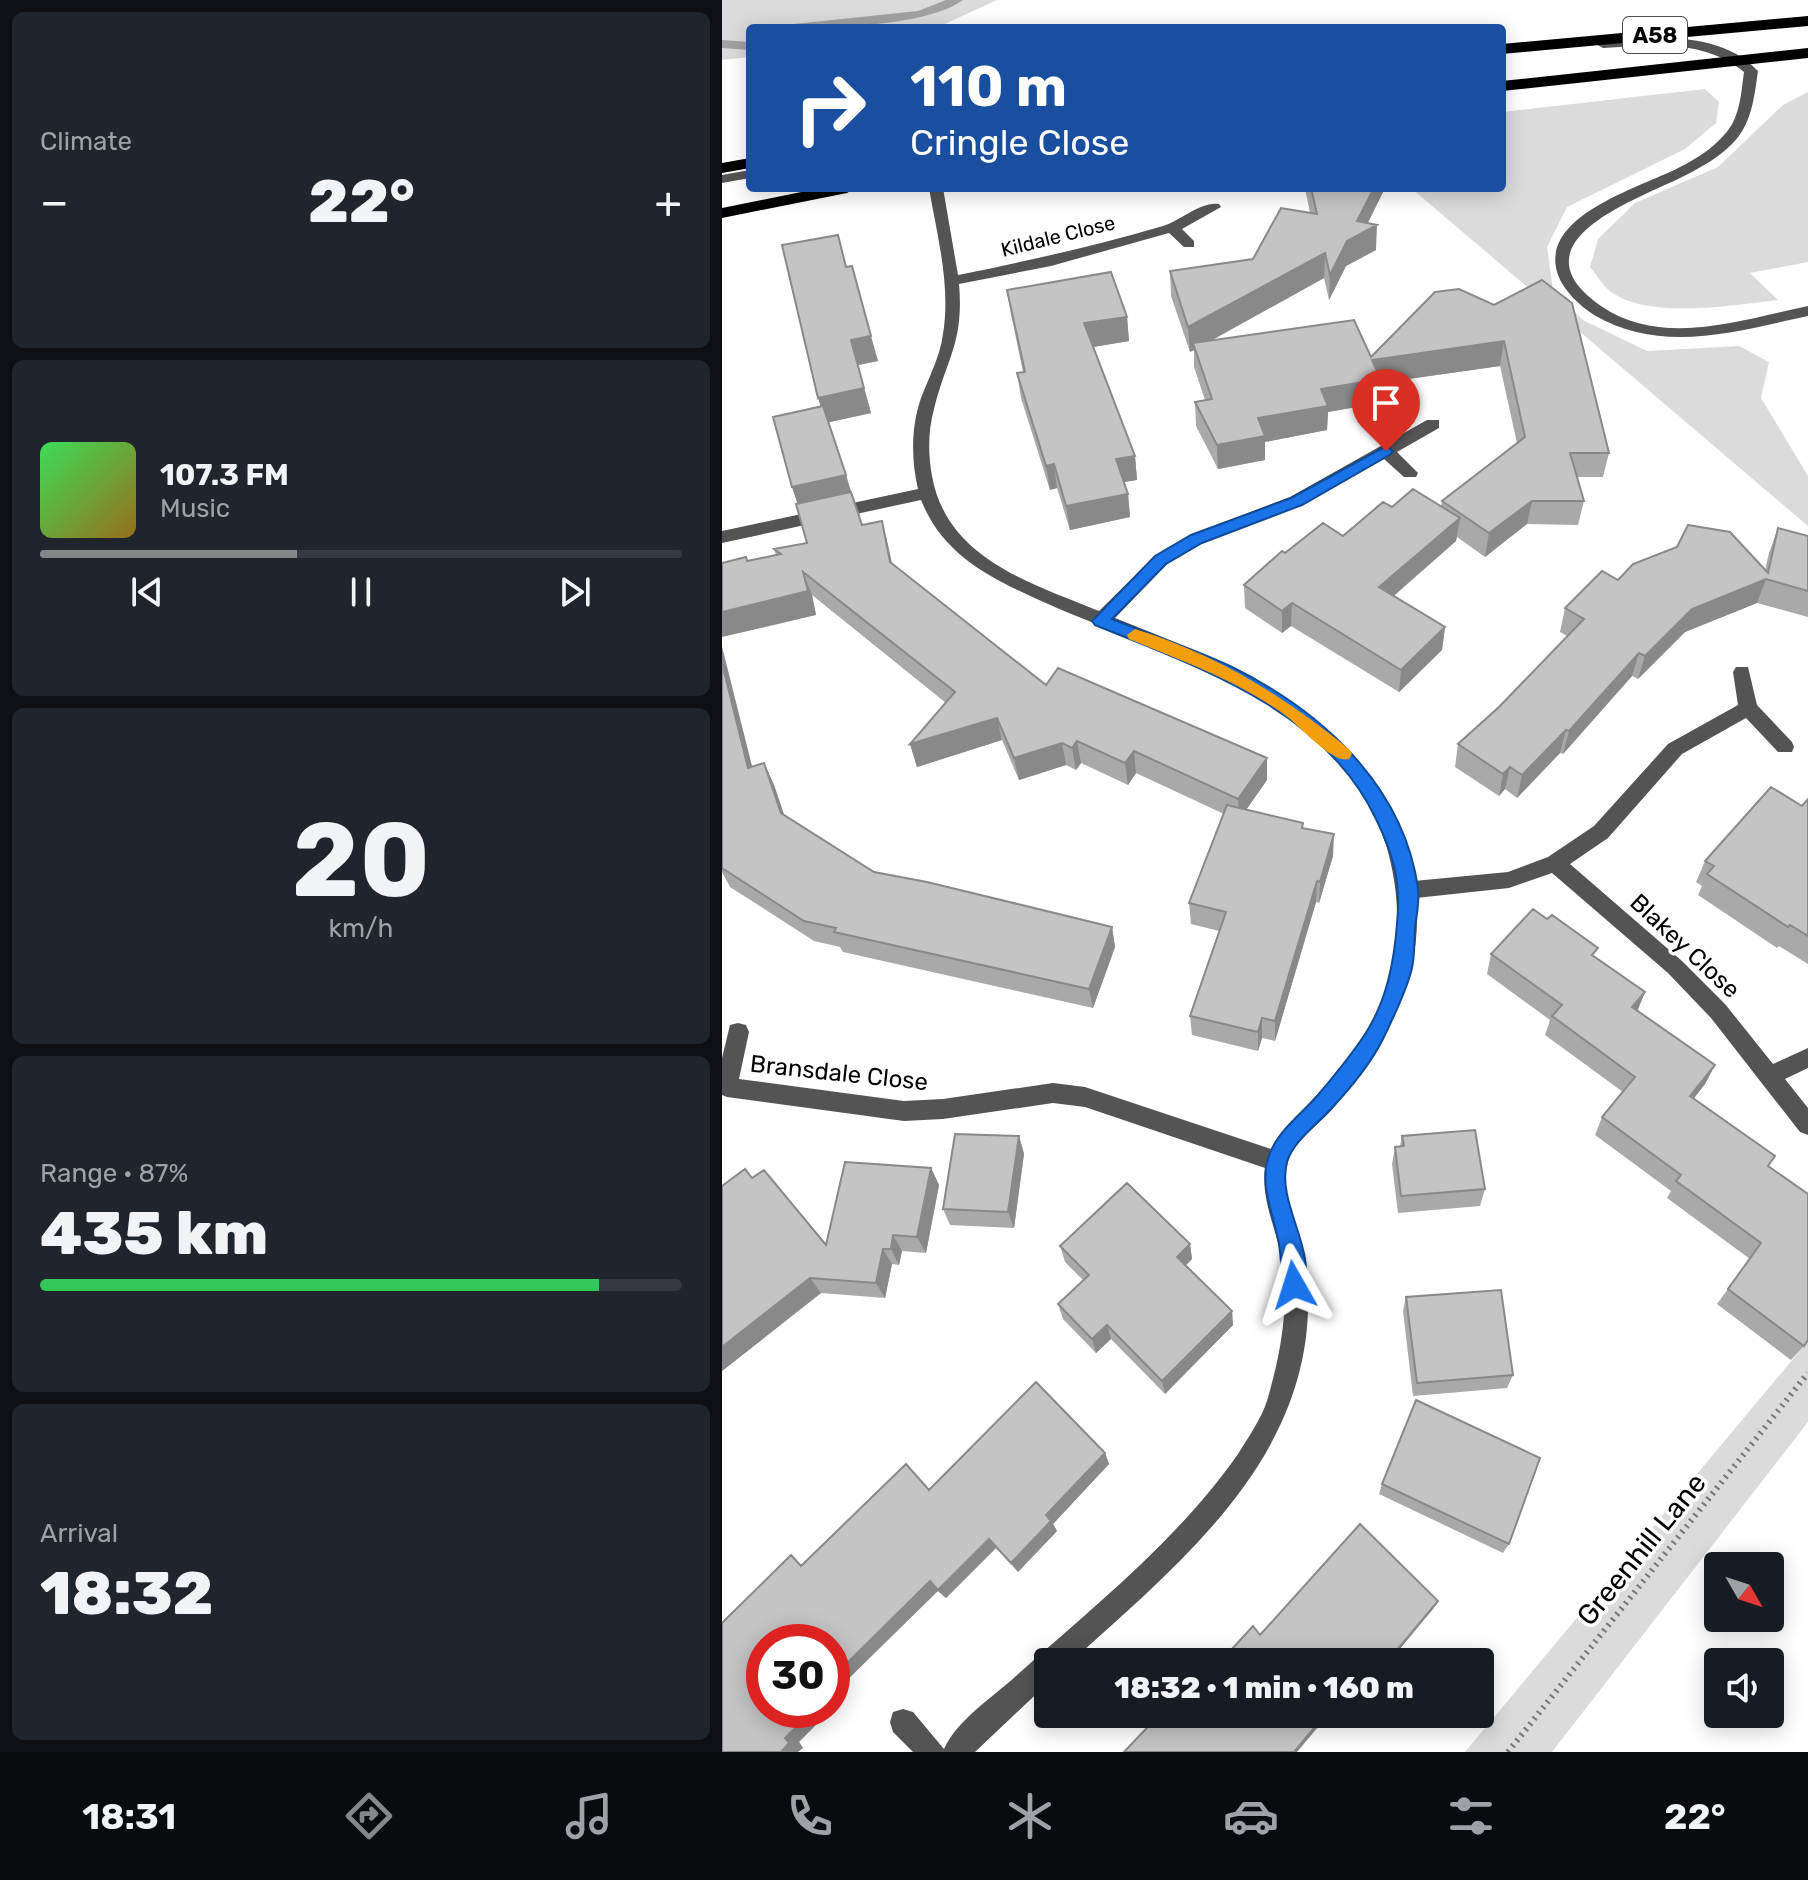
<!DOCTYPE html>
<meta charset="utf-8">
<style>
body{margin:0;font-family:Rubik,sans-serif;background:#20242c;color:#f1f3f6;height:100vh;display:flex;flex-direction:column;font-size:30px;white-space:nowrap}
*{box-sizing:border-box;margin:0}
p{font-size:26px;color:#9ea1a6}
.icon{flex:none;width:44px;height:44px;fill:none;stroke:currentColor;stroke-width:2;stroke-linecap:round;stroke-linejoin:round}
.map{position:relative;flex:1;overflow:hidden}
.drawer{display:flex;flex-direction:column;gap:12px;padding:12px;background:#0d0f14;width:722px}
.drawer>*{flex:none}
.banner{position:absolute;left:24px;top:24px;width:760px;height:168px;border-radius:8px;box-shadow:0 4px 20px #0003;background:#1a4fa0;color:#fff;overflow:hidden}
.needle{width:52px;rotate:129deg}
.fabs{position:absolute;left:982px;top:1552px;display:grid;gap:16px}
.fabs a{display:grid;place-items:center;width:80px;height:80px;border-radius:8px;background:#171b24;box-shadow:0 4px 20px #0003;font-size:40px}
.speed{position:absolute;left:24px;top:1624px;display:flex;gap:16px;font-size:40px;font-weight:700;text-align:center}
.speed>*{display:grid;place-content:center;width:104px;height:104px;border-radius:50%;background:#171b24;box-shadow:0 4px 20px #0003;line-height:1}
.speed .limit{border:12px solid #d22;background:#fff;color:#111}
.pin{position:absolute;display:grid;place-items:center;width:68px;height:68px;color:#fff;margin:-82px -34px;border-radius:50% 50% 50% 0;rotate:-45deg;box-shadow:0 0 8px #0007}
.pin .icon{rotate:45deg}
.me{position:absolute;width:88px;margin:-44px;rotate:354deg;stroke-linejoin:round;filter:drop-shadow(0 0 6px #0008)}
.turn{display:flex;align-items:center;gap:28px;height:168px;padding:0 32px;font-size:36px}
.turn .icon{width:104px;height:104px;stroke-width:2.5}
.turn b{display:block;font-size:56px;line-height:68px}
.big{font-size:60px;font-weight:800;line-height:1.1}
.drawer .card{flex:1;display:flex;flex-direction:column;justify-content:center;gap:12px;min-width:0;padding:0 28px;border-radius:12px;background:#20242c}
.drawer .dial{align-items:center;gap:0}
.dial b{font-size:104px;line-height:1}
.song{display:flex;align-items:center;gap:24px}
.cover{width:96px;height:96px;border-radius:12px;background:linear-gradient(135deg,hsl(130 70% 55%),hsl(40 70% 35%))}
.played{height:8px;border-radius:4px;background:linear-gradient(90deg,#858687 40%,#363941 40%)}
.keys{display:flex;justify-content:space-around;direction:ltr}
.heat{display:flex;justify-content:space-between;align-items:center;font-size:44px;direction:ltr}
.charge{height:12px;border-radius:6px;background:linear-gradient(90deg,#34c759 87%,#363941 0)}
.trip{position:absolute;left:312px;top:1648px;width:460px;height:80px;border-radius:8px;background:#171b24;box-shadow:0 4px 20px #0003;font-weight:800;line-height:80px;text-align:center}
.tab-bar{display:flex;height:128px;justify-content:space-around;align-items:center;background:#090b0e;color:#9ea1a6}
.tab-bar .icon{width:56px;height:56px}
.tab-bar .selected{color:#858687}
.tab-bar b{font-size:36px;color:#f1f3f6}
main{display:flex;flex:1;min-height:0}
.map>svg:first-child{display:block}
.green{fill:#dbdbdb}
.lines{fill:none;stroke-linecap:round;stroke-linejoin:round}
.stream{fill:#a2a2a2;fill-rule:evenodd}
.path{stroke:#767676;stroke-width:6;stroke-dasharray:2 5;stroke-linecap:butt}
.minor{fill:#545454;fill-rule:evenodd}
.highway{fill:#000;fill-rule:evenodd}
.wall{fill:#a9a9a9}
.shaded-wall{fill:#898989}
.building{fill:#c4c4c4;stroke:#898989;stroke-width:2}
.route{fill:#1a73e8;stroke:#114b97;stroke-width:2}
.slow{fill:#f59e0b}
.labels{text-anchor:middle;stroke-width:7;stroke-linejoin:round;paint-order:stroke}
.far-street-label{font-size:20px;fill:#000;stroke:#fff}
.shield{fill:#fff;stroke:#4c4c4c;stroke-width:2}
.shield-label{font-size:22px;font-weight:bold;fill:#000}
.street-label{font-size:24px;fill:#000;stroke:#fff}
.near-street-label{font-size:28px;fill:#000;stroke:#fff}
</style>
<main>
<section class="drawer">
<div class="card"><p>Climate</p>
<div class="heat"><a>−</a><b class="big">22°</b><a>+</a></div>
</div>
<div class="card">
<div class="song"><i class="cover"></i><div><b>107.3 FM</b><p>Music</p></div></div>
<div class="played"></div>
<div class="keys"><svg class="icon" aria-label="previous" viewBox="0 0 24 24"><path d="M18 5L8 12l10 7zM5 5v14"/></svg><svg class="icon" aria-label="pause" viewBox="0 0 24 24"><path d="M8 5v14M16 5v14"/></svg><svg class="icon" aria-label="next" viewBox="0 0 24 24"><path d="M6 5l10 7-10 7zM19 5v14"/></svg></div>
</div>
<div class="card dial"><b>20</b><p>km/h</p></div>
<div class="card"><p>Range · 87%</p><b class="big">435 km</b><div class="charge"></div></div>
<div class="card"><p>Arrival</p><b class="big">18:32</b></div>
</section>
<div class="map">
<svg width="1086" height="1752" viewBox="0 0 1086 1752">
<rect width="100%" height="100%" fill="#fff"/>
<path class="green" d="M0 0H275L214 28H28V57L0 60Z
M983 89 997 102 994 123 963 149 845 207 825 247 831 290 861 320 925 351 1017 346 1047 362 1039 398 1086 476V526L689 188H780V112Z
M1086 92V262L1028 273 1056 300C1013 305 925 320 888 291 880 285 874 274 868 267L876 239 913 203 996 167 1061 105Z
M1086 1341V1422L830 1752H743Z"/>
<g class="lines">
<path class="stream" d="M224 0H241C206 26 110 28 66 28L72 24 196 11Z
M0 40 28 42V50L0 48Z"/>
<path class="path" d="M786 1752 1086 1373"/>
<path class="minor" d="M919 38C960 37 1006 39 1036 71 1032 98 1030 124 1010 144 997 157 980 167 964 175 920 198 786 241 879 306 940 348 1020 320 1086 306V316C1015 331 940 355 872 315 858 306 842 291 836 275 815 215 921 187 958 167 974 159 990 149 1002 135 1018 119 1019 94 1022 72 981 39 931 45 881 48L874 44 881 40Z
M28 170V178L0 183V175Z
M207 188H221L236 275C305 261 373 246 441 226 458 221 479 201 497 204L499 207 460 229 472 241V247H462L447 233 329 266 237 284C242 343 225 357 212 409 206 431 206 454 210 476 225 559 309 583 377 611L433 556 468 535 568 497 705 420H717V428L675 452 696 473 694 477H682L662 459 580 505 480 543 445 564 393 618C498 660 610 702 667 807 680 829 690 855 692 881L786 872 826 857 872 826 946 744 1016 705 1011 672 1014 667H1026L1035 705 1070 742 1072 747 1070 752H1056L1024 718 960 754 886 838 848 864 960 961 1003 1004 1051 1064 1086 1048V1068L1063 1079 1086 1108V1135L1078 1132 989 1018 946 973 830 873 787 888 694 898C702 978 663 1046 613 1106 599 1123 578 1136 568 1156 555 1185 574 1222 581 1250 584 1264 585 1278 586 1293 591 1457 459 1562 349 1662H326V1683L253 1752H191L171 1732 168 1722 171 1712 181 1709 191 1712 222 1749C235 1720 271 1697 294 1676 371 1607 456 1540 516 1454 526 1438 539 1419 545 1401 559 1353 569 1301 558 1251 552 1224 539 1197 543 1168L363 1107 331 1103 221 1119 182 1121 5 1097 0 1095V1058L8 1025 16 1023 24 1025 27 1032 17 1079 182 1101 221 1099 331 1083 363 1087 549 1149C559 1128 576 1116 591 1099 622 1067 653 1025 667 982 680 939 677 888 664 845 620 702 446 657 326 604 273 580 222 558 199 500L0 543V531L196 489C189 459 189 427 199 398 207 377 218 357 221 334 229 286 215 235 207 188Z"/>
<path class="highway" d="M1086 16V26L780 54V44Z
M1086 48V58L780 91V81Z
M28 158V168L0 173V163Z
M99 188H134L125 193 0 218V208Z"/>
</g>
<path class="wall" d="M583 188H663L646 223 654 250 624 266 607 300 602 278 490 340 649 357 737 289 887 453 881 477H855L862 501 856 525 805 524 763 557 735 537 734 541 672 596 723 627 720 650 677 692 569 626 560 633 523 608 522 585 563 553 621 536 670 507 719 506 720 501 795 443 778 366 658 383 657 403 606 412 605 430 543 442V460L496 469 474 426 473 402 483 400 472 367V350L468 352 449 296 448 271 531 259 588 213Z
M124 267 156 361 136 365 149 413 107 422 140 525 160 521 170 564 324 685 545 780 524 810 581 828 611 856 597 903 594 902 553 1041 540 1038 536 1051 470 1035 468 1016 497 931 469 924 467 903 502 814 414 773 406 785 359 763 354 770 344 765 297 780 280 740 195 767 188 744 224 703 90 595 94 615 25 561 54 555 52 549 85 543 76 504 70 487 99 406 96 398Z
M285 290 405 317 407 341 371 347 413 456 415 480 402 482 406 494 408 517 348 530 335 488 328 490 299 398 295 373 301 372 289 314Z
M1056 528 1086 536V617L1035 603 963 632 916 679 910 676 841 754 838 753 795 798 783 789 777 796 733 767 736 744 777 707 845 636 838 632 843 608 896 580 1043 570 1047 553Z
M0 647 30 767 42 763 52 785 62 815 152 872 390 927 393 947 371 1008 121 952 118 947 92 941 8 887 0 872Z
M1086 799V964L1057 946 1055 948 976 895 980 886 974 882 983 861 1080 806Z
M825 919 873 957 923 992 915 1010 993 1065 983 1084 971 1099 1047 1166 1082 1346 1069 1360 995 1304 1028 1259 945 1198 949 1191 873 1135 880 1117 901 1092 823 1035 828 1020 765 974 769 954Z
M297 1136 302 1154 292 1228 228 1225 221 1209Z
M680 1136 763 1189 758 1206 676 1213 670 1164 673 1147 678 1146Z
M209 1168 217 1185 204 1253 180 1251 177 1265 170 1264 163 1298 99 1293 0 1371 30 1178 104 1245Z
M468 1244 470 1259 464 1265 510 1311 511 1325 443 1394 389 1339 374 1353 341 1319 336 1304 361 1280 343 1262 338 1246Z
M684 1297 791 1375 785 1388 691 1396 681 1311Z
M383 1453 387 1464 331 1524 335 1531 296 1572 274 1548 224 1598 216 1591 110 1642 77 1742 81 1748 0 1752 81 1564 207 1490Z
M660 1484 787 1544 781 1553 657 1494Z"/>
<path class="shaded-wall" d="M652 188H663L641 232 655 225 654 250 624 266 607 300 608 275Z
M603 253 602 278 474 349 471 343 472 350 468 352 466 327Z
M405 317 407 341 365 348 362 323Z
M149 336 156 361 136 365 129 340Z
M782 341 778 366 658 383 657 403 606 412 605 430 543 442V460L496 469 495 445 536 418 599 389 650 360Z
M142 388 149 413 104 423 96 398Z
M413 456 415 480 396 483 394 459Z
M332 464 335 488 328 490 324 466Z
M124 475 131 500 78 511 70 487Z
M406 494 408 517 348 530 344 506Z
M810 501 805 524 763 557 767 533Z
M738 518 734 541 655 610 657 587Z
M160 521 166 545 175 586 168 562Z
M81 572 90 595 94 615 0 637V612Z
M1044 579 1035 603 963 632 916 679 923 656 970 609Z
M570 603 569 626 560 633V611Z
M723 627 720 650 677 692 679 670Z
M0 647 36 790 26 768 0 663Z
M917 653 910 676 841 754 847 731Z
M275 718 280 740 195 767 188 744Z
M844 730 838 753 795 798 800 775Z
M355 741 359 763 354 770 350 748Z
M340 743 344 765 297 780 292 758Z
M412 751 414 773 406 785 403 763Z
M545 758V780L517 820 516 799Z
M42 763 52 785 69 835 59 813Z
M788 767 783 789 777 796 781 774Z
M612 834 611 856 597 903 598 882Z
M595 881 594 902 553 1041V1021Z
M390 927 393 947 371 1008 367 989Z
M923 992 915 1012 910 1007Z
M540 1018V1038L536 1051V1032Z
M993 1065 983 1084 959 1115 968 1096Z
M297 1136 302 1154 292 1228 286 1212Z
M209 1168 217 1185 204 1253 195 1237Z
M171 1235 180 1251 177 1265 169 1249Z
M468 1244 470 1259 457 1272 455 1257Z
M161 1249 170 1264 163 1298 154 1283Z
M88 1278 99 1293 0 1371V1347Z
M510 1311 511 1325 443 1394 440 1381Z
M385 1325 389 1339 374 1353 370 1339Z
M383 1453 387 1464 331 1524 335 1531 296 1572 289 1563 324 1515Z
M267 1539 274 1548 224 1598 216 1591 110 1695V1678L208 1581Z
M716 1601 711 1609 667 1662H665Z
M91 1710H109L77 1742 81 1748 76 1752H59L63 1738Z
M604 1714H607L575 1752H572Z"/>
<path class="building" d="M589 188H652L635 221 655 225 625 241 608 275 603 253 466 327 448 271 531 259 559 208 595 214Z
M116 235 124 267 130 266 149 336 129 340 142 388 96 398 60 245Z
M389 272 405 317 362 323 413 456 394 459 406 494 344 506 332 464 324 466 295 373 303 372 285 290Z
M820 280 850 303 887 453H848L862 501H810L767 533 720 501 803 437 782 341 650 360 659 379 599 389 606 406 536 418 543 436 495 445 473 402 490 399 471 343 632 320 649 357 713 292 737 289 772 305Z
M101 406 124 475 70 487 51 417Z
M691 489 738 518 657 587 723 627 679 670 570 603 560 611 522 585 560 551 563 553 601 523 621 536 661 502 670 507Z
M129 492 140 525 160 521 168 562 324 685 336 668 545 758 516 799 412 751 403 763 355 741 350 748 340 743 292 758 275 718 188 744 233 692 81 572 86 591 0 612V563L24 557 25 561 59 554 52 549 85 543 74 504Z
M966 525 1008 532 1046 573 1056 528 1086 536V591L1044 579 970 609 923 656 917 653 847 731 844 730 800 775 788 767 781 774 736 744 777 707 862 619 843 608 880 571 896 580 911 564 955 547Z
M0 663 26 768 42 763 59 813 152 872 205 882 390 927 367 989 112 932 114 928 82 921 0 868Z
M1049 787 1080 806 1086 799V936L1068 925 1066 927 985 874 992 866 983 861Z
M505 805 581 823 580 828 612 834 598 882 595 881 553 1021 540 1018 536 1032 468 1016 504 912 467 903Z
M811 909 825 919 830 915 876 948 870 955 923 992 910 1007 993 1065 968 1096 1053 1156 1046 1166 1086 1194V1340L1082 1346 1006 1289 1039 1243 954 1181 959 1175 880 1117 913 1077 830 1016 840 1005 769 954Z
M753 1130 763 1189 679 1196 673 1147 682 1146 680 1136Z
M233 1134 297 1136 286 1212 221 1209Z
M123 1162 209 1168 195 1237 171 1235 169 1249H161L154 1283 88 1278 0 1347V1186L23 1169 30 1178 42 1170 104 1245Z
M405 1183 468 1244 455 1257 510 1311 440 1381 385 1325 370 1339 336 1304 367 1275 338 1246Z
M779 1290 791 1375 695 1383 684 1297Z
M314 1382 383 1453 324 1515 329 1521 289 1563 267 1539 216 1590 208 1581 110 1678V1642H42V1710H91L63 1738 67 1743 59 1752H0V1623L69 1555 79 1566 184 1464 207 1490Z
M694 1400 818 1458 787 1544 660 1484Z
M638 1524 716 1601 665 1662H498L531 1626 538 1635Z
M438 1714 444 1720 450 1714H604L572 1752H402Z"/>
<path class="route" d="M664 446 671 451 669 454 580 505 480 543 444 564 390 619C429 635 470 648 508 666 598 710 681 784 696 888 698 901 694 916 693 930 692 943 693 959 689 972 683 994 671 1018 661 1039 649 1063 626 1091 607 1111 593 1126 571 1142 565 1162 554 1205 597 1251 580 1293L572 1296 565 1293C558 1277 560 1256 556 1239 551 1216 539 1186 545 1162 552 1133 578 1116 596 1095 612 1076 630 1054 644 1033 665 999 672 962 675 924 679 882 672 856 654 819 602 709 478 668 373 625L370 621 433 556 469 535 569 498Z"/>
<path class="slow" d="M413 629C494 654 562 696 627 749L630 754 627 759C612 764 581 730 568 719 520 682 463 662 407 639L405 635Z"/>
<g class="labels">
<g class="far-street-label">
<text transform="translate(336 236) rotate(-14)" y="7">Kildale Close</text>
</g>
<rect class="shield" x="901" y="17" width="64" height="36" rx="6"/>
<g class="shield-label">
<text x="933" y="43">A58</text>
</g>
<g class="street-label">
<text transform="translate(963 946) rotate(43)" y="8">Blakey Close</text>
<text transform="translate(117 1073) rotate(6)" y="8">Bransdale Close</text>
</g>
<g class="near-street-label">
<text transform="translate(919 1549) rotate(-51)" y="10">Greenhill Lane</text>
</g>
</g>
</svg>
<div class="fabs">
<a><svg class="needle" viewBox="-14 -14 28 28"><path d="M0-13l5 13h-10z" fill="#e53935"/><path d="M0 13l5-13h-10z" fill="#9ea1a6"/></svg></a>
<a><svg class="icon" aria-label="sound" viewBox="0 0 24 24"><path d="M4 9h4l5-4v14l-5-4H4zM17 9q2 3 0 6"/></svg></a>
</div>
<div class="speed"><div class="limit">30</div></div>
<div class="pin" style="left:664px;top:451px;background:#d93025"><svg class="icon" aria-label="arrive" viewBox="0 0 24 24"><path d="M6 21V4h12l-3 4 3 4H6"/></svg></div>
<svg class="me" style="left:572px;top:1285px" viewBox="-20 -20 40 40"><path d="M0-17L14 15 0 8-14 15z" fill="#1a73e8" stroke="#fff" stroke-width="4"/></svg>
<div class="trip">18:32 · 1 min · 160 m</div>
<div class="banner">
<div class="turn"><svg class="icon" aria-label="right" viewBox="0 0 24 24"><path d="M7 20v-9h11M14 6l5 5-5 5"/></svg><div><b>110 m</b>Cringle Close</div></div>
</div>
</div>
</main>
<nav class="tab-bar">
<b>18:31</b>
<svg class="icon selected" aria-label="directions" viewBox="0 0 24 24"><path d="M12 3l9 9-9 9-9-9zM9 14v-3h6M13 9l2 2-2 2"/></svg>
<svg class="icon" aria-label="music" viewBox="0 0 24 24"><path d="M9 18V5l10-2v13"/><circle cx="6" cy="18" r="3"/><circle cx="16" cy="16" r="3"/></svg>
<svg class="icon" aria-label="phone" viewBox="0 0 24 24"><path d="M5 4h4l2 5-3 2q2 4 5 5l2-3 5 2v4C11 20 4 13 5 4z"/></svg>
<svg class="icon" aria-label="climate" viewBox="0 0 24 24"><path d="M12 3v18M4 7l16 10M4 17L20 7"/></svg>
<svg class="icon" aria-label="car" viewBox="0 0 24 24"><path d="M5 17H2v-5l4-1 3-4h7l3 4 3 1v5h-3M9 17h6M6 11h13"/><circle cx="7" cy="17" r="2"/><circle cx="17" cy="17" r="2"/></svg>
<svg class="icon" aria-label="filters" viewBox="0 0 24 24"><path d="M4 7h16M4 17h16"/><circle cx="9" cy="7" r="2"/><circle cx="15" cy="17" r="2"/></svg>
<b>22°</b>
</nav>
